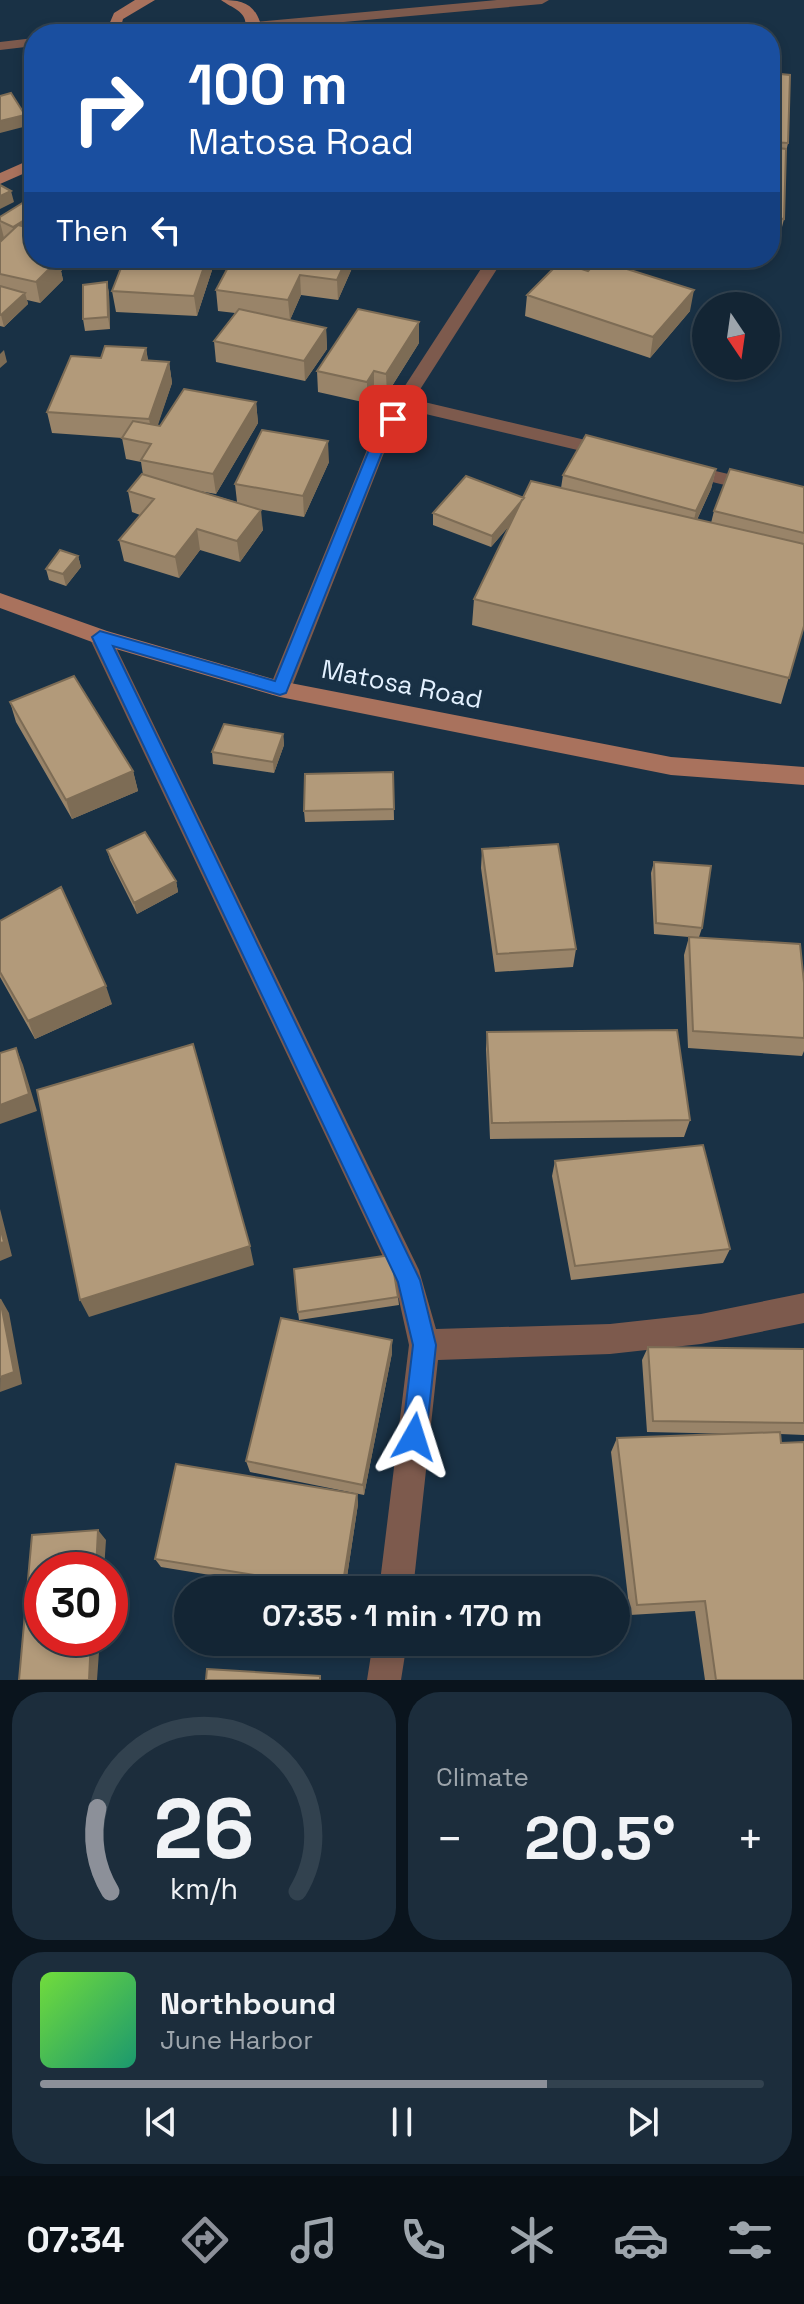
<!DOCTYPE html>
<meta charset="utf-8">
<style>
body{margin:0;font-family:"Space Grotesk",sans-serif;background:#1c2d3c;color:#f1f3f6;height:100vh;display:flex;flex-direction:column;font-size:30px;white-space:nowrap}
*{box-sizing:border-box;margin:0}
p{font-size:26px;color:#9da5ac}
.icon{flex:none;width:44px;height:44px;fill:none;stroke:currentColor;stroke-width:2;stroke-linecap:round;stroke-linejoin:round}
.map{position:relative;height:1680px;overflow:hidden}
.sheet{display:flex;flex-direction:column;gap:12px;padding:12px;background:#0a141d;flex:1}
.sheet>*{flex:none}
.top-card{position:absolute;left:24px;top:24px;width:756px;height:244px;border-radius:32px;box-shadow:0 4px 12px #0003,0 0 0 2px #32424f;background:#1a4fa0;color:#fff;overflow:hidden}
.needle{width:52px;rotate:167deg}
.tools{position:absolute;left:692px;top:292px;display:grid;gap:16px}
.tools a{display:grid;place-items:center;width:88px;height:88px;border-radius:50%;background:#132534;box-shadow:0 4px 12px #0003,0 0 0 2px #32424f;font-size:40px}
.speed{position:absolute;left:24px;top:1552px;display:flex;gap:16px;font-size:40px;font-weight:700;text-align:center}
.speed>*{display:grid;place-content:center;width:104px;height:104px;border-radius:50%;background:#132534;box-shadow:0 4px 12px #0003,0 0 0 2px #32424f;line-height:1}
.speed .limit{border:12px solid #d22;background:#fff;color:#111}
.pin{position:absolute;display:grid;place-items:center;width:68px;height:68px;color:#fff;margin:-34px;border-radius:16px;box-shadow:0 4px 12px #0006}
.me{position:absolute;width:88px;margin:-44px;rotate:6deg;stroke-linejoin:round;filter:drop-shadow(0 0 6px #0008)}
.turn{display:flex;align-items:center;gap:28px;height:168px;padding:0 32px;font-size:36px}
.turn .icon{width:104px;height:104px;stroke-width:2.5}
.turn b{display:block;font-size:56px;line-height:68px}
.then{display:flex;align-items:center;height:76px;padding:0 32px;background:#0003;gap:16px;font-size:30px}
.big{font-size:60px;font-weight:800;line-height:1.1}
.sheet .widget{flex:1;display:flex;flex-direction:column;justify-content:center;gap:12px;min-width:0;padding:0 28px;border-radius:32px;background:#1c2d3c}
.sheet .dial{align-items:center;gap:0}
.dial svg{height:208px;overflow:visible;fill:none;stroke:#32424f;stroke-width:7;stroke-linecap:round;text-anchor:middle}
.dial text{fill:#f1f3f6;stroke:none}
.song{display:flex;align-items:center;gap:24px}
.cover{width:96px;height:96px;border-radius:12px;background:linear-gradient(135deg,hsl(100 70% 55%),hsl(160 70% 35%))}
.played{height:8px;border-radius:4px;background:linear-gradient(90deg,#8c9099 70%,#32424f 70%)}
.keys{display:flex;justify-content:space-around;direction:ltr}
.heat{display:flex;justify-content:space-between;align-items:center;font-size:44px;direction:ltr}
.sheet .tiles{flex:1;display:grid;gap:12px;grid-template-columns:1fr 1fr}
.widget:last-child{grid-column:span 2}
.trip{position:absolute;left:174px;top:1576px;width:456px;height:80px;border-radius:40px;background:#132534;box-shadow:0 4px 12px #0003,0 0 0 2px #32424f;font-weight:800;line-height:80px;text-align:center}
.dock{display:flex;height:128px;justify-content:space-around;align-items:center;background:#080f15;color:#9da5ac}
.dock .icon{width:56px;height:56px}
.dock .on{color:#8c9099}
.dock b{font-size:36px;color:#f1f3f6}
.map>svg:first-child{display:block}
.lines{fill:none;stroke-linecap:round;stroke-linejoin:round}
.lane{fill:#7d5a4d;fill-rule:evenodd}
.street{fill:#7d5a4d;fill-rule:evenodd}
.secondary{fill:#a9725d;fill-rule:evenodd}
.wall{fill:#998469}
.shaded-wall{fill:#7d6c55}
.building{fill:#b29a7a;stroke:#7d6c55;stroke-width:2}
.route{fill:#1a73e8;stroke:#114b97;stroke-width:2}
.labels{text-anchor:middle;stroke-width:8;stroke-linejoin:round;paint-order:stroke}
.street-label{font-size:26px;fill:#e3f1ff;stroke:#193145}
</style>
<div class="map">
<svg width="804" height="1680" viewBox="0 0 804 1680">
<rect width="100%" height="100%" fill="#193145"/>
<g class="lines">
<path class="lane" d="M34 38V46L0 50V42Z
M403 397 611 446 621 452 611 458 396 407 394 403Z
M682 463 804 492V504L675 473 672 469Z"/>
<path class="street" d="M497 0H549L542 4 255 30 248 26 255 22Z
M488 258H504L391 435 291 689 288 695H272L269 689 373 435Z
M100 629 108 632 111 637 419 1270 436 1329 610 1324 701 1314 804 1293V1323L701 1344 610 1354 438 1360 413 1590H379L409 1345 395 1282 89 637 92 632Z
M373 1642H407L401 1680H367Z"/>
<path class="secondary" d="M135 0H155L123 19 119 34H105L114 13Z
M221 0C240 0 253 2 260 22L257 34H243C252 13 235 10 221 0Z
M34 158V169L0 184V173Z
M0 593 107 631 280 681 671 757 804 767V785L671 775 280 697 92 642 0 608Z"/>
</g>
<path class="wall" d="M770 73 788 143 786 152 784 219 779 239 770 238Z
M0 217 31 228 75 258 61 271 63 280 40 303 27 300 28 304 4 327 0 326Z
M216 258 197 316 116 312 112 291Z
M233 258H353V266L338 300 301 295 290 320 326 328 327 349 305 381 216 362 214 341 235 313 218 311 216 290Z
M635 262 633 271 690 311 650 358 525 316 527 295 588 271Z
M107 282 109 294 110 329 85 331 83 319Z
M419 343 387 394 374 392 367 403 318 392 317 371Z
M146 348 148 360 169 362 172 383 157 426 256 402 258 423 216 494 199 491 237 502 235 484 329 462 304 517 258 509 263 530 240 562 200 550 179 578 124 561 119 540 140 515 132 512 128 491 143 475 141 462 126 459 122 438 52 433 47 412 101 358Z
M716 469 711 489 697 520 711 523 714 511 804 487V626L781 704 472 625 474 599 509 526 491 547 433 525V513L523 498 561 488 563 475Z
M78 556 81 567 66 586 49 580 46 569Z
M10 702 133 771 138 791 72 819 16 722Z
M283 734 284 745 274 773 213 764 212 752Z
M393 772 394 820 305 822 304 811Z
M482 849 576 949 573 967 495 972 481 868Z
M107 850 176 881 178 892 137 914 110 860Z
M654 862 702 928 699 937 804 983V1051L802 1056 688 1048 684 955 689 937 654 934 651 873Z
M0 921 112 1004 35 1039 0 977Z
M487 1032 690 1120 684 1137 490 1139 486 1049Z
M555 1161 730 1249 723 1263 571 1280 552 1176Z
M398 1297 399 1305 299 1320 298 1312Z
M648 1347 804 1349V1435L780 1434 804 1680H705L695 1611 630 1615 611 1452 617 1438 739 1434 647 1432 642 1360Z
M392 1353 364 1495 250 1472 246 1461Z
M357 1494 358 1504 345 1590H301L161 1567 155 1559Z"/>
<path class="shaded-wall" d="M25 115 27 126 0 133V121Z
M11 191 14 202 0 209V196Z
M34 214V227L15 238 13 227Z
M0 222 5 242 0 247Z
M50 258H75L61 271 63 280 40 303 36 282Z
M207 258H216L197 316 194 296Z
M347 258H353V266L338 300 337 280Z
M300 275 301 295 290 320 288 300Z
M107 282 109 294 110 329 108 317Z
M694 290 690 311 650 358 653 337Z
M25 293 28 304 4 327 1 315Z
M419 322V343L387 394 386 374Z
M326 328 327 349 305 381 304 361Z
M146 348 149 369 142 360Z
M4 350 7 362 0 368V354Z
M169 362 172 383 153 440 149 419Z
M374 371V392L367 403V382Z
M256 402 258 423 216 494 213 474Z
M328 441 329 462 304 517 303 496Z
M716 469 711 489 691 532 696 511Z
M524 498 523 510 491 547 492 536Z
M261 510 263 530 240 562 237 541Z
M197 529 200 550 179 578 175 557Z
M78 556 81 567 66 586 63 574Z
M283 734 284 745 274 773 273 762Z
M133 771 138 791 72 819 66 800Z
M176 881 178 892 137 914 134 903Z
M106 986 112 1004 35 1039 28 1021Z
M16 1048 23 1065 37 1111 0 1124V1105Z
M0 1209 12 1256 0 1261Z
M250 1246 254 1265 89 1317 80 1300Z
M1 1299 9 1313 22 1384 0 1392Z
M392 1340V1353L364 1495 363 1485Z
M357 1494 358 1504 345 1590H342Z
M98 1530 106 1540 104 1570H96Z
M91 1638H100L97 1680H89Z"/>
<path class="building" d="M770 73 790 75 788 143 770 142Z
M11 93 25 115 0 121V96Z
M770 147 786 149 784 219 770 217Z
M0 185 11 191 0 196Z
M24 202 34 206V214L13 227 0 221V217Z
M18 225 34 229V258H53L59 259 36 282 0 274V242Z
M125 258H207L194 296 112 291Z
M233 258H347L337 280 300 275 288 300 216 290Z
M600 258H622L635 262 627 269 694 290 653 337 527 295 560 262 588 271Z
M107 282 108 317 83 319V285Z
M0 286 25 293 1 315H0Z
M239 309 326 328 304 361 214 341Z
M358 309 419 322 386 374 374 371 367 382 317 371Z
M105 346 146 348 142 360 169 362 149 419 47 412 71 356 101 358Z
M184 389 256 402 213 474 141 460 151 444 122 438 133 421 160 426Z
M262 430 328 441 303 496 235 484Z
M586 435 716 469 696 511 563 475Z
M730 469 804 487V533L714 511Z
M142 474 261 510 237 541 197 529 175 557 119 540 154 499 128 491Z
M466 476 524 498 492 536 433 513Z
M531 481 804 544V626L789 678 474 599Z
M60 550 78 556 63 574 46 569Z
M74 676 133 771 66 800 10 702Z
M224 724 283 734 273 762 212 752Z
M393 772 394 809 304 811 305 774Z
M145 832 176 881 134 903 107 850Z
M558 844 576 949 497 954 482 849Z
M654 862 711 866 702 928 656 923Z
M61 887 106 986 28 1021 0 972V921Z
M689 937 800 944 804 983V1038L693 1031Z
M677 1030 690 1120 492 1123 487 1032Z
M193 1044 250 1246 80 1300 37 1090Z
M16 1048 29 1094 0 1105V1053Z
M703 1145 730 1249 575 1266 555 1161Z
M0 1227 4 1242 0 1243Z
M391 1255 398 1297 298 1312 294 1269Z
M0 1299 14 1372 0 1377Z
M281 1318 392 1340 363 1485 246 1461Z
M648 1347 804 1349V1423L653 1421Z
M780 1432 781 1443 804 1442V1680H716L705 1601 637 1605 617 1438Z
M176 1464 357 1494 342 1589 155 1559Z
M98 1530 96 1570H42V1638H91L89 1680H19L32 1535Z
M207 1669 320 1676V1680H206Z"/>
<path class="route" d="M393 415 400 419 389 435 286 693 280 695 113 646 420 1280 436 1345 426 1437 422 1445 414 1449 405 1445 402 1437 413 1345 398 1282 92 637 100 631 275 681 375 435 388 416Z"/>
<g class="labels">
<g class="street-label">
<text transform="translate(402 684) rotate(11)" y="9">Matosa Road</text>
</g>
</g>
</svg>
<div class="tools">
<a><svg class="needle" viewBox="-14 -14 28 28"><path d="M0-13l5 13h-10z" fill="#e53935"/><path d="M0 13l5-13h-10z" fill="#9da5ac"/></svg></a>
</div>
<div class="speed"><div class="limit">30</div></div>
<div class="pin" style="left:393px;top:419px;background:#d93025"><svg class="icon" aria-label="arrive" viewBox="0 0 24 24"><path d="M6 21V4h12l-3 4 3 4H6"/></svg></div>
<svg class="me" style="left:414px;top:1437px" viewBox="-20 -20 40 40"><path d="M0-17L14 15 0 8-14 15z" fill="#1a73e8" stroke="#fff" stroke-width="4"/></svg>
<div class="trip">07:35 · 1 min · 170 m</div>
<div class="top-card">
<div class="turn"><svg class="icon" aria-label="right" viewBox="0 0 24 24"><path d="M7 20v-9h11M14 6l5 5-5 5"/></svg><div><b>100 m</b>Matosa Road</div></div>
<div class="then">Then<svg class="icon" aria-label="left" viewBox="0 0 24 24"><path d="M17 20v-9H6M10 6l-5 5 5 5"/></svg></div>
</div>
</div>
<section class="sheet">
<div class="tiles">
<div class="widget dial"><svg viewBox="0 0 100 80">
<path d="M14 69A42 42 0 1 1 86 69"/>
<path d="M14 69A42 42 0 0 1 9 37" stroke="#8c9099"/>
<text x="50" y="56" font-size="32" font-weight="700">26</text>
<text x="50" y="72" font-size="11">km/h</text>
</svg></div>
<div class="widget"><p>Climate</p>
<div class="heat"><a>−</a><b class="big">20.5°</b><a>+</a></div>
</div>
<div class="widget">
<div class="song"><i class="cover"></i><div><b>Northbound</b><p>June Harbor</p></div></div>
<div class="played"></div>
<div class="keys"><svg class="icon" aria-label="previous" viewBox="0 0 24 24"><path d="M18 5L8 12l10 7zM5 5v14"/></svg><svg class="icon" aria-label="pause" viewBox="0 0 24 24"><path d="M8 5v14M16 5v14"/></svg><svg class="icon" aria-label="next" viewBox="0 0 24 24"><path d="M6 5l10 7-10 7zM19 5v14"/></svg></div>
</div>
</div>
</section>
<nav class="dock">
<b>07:34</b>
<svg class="icon on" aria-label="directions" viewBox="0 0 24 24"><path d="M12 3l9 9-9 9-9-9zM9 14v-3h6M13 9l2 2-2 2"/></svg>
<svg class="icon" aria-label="music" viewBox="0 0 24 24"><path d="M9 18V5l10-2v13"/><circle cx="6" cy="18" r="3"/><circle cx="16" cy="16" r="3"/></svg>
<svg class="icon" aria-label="phone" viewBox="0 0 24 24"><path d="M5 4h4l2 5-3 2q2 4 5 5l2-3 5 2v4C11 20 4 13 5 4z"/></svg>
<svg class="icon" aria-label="climate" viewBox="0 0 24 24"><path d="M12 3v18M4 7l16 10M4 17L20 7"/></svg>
<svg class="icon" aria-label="car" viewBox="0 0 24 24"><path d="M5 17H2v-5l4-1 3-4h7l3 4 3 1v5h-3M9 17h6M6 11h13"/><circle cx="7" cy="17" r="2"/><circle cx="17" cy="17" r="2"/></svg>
<svg class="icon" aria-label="filters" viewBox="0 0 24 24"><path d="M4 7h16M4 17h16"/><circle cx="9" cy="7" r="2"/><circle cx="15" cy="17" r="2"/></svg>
</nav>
